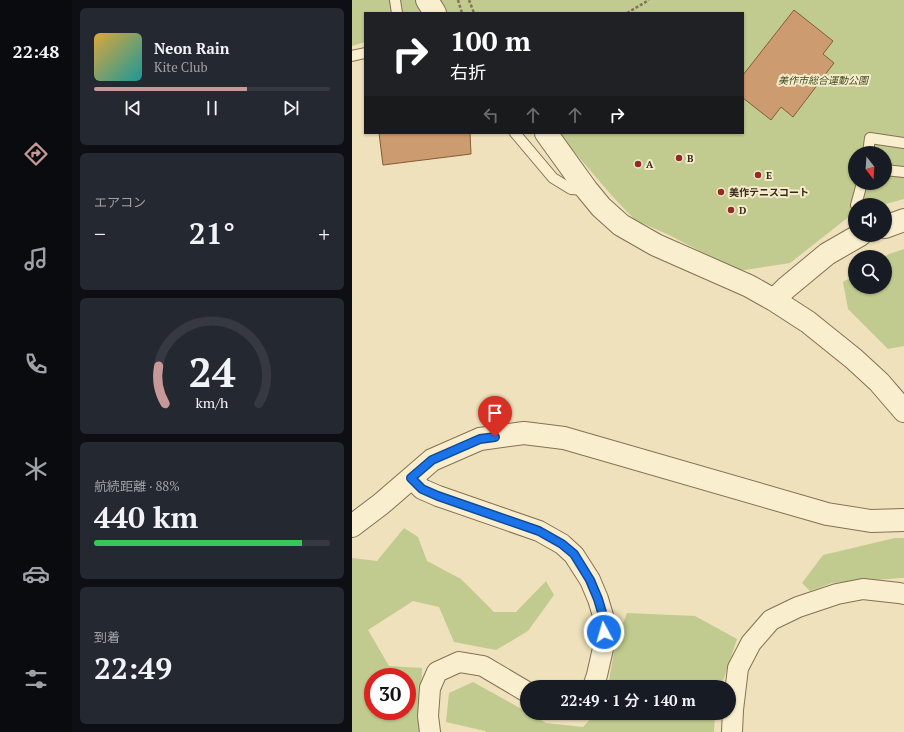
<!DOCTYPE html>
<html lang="ja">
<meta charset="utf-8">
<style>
body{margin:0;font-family:"PT Serif","Noto Sans JP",serif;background:#242831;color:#f1f3f6;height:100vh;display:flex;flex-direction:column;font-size:15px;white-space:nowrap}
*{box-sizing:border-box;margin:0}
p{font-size:13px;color:#9ea1a6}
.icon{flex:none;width:22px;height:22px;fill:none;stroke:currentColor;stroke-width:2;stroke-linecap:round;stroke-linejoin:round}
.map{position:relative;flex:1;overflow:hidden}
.sheet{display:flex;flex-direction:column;gap:8px;padding:8px;background:#0d0f14;width:280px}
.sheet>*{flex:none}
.banner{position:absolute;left:12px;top:12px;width:380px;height:122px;border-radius:0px;box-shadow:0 1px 3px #0004;background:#202124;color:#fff;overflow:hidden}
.needle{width:26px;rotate:163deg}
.controls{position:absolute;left:496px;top:146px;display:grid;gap:8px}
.controls a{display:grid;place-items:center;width:44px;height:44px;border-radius:50%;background:#171b24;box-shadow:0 1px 3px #0004;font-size:20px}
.speed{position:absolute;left:12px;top:668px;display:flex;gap:8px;font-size:20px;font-weight:700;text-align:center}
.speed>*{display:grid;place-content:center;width:52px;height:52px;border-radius:50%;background:#171b24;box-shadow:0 1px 3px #0004;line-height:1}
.speed .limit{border:6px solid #d22;background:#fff;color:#111}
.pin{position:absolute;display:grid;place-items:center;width:34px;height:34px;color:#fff;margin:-41px -17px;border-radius:50% 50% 50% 0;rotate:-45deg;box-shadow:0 0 4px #0007}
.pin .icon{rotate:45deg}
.me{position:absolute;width:44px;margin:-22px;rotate:354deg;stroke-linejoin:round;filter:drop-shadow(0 0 3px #0008)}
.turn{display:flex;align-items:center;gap:14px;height:84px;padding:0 20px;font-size:18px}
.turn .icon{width:52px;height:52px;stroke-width:2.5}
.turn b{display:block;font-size:28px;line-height:34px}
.lanes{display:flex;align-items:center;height:38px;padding:0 20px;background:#0003;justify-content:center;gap:20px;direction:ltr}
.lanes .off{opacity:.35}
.big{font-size:30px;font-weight:600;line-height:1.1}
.sheet .widget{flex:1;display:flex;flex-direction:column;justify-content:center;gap:6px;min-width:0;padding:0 14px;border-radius:6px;background:#242831}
.sheet .dial{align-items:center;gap:0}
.dial svg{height:104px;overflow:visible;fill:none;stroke:#363941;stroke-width:7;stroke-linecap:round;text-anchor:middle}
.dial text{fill:#f1f3f6;stroke:none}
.song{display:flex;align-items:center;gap:12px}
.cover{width:48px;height:48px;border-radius:6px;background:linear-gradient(135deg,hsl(40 70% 55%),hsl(180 70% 35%))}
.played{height:4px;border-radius:2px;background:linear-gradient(90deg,#c79898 65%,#363941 65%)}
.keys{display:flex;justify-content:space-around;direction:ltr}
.heat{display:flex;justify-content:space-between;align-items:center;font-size:22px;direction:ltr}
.charge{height:6px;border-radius:3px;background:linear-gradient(90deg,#34c759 88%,#363941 0)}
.trip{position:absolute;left:168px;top:680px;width:216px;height:40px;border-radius:20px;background:#171b24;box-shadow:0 1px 3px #0004;font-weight:600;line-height:40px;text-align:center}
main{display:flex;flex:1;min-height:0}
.menu{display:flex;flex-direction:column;width:72px;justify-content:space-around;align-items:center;background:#090b0e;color:#9ea1a6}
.menu .icon{width:28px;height:28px}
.menu .active{color:#c79898}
.menu b{font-size:18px;color:#f1f3f6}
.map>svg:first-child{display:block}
.green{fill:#c1cb8f;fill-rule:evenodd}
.building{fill:#cd9b70;stroke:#845b3b}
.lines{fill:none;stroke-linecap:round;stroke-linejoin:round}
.service-casing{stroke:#857155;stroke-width:12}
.minor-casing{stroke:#857155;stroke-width:22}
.tertiary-casing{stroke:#857155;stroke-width:24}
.path{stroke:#857155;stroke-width:2.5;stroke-dasharray:3 2;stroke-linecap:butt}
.service{stroke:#f9eece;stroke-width:10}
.minor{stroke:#f9eece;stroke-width:20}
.tertiary{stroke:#f9eece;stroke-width:22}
.route-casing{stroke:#114b97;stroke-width:10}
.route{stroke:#1a73e8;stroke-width:7}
.poi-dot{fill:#942925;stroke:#f5ebca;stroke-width:1.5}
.labels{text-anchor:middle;stroke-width:4;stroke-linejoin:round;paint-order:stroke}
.park-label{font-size:10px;font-style:italic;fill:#425021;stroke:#f5ebca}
.poi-label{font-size:10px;font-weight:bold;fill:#34281a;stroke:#f5ebca;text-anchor:start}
</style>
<main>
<nav class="menu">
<b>22:48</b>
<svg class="icon active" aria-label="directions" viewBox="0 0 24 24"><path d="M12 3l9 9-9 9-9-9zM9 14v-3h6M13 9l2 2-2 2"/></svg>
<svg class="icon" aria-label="music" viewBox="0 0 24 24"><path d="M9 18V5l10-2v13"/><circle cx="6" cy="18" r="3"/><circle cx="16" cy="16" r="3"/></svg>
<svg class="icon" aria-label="phone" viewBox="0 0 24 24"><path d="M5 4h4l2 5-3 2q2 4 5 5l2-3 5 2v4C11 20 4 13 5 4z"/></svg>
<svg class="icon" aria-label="climate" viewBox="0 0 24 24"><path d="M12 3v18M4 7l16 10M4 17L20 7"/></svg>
<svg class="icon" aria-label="car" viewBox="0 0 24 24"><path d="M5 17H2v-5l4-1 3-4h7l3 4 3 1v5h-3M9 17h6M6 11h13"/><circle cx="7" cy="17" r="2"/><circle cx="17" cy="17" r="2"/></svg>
<svg class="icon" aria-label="filters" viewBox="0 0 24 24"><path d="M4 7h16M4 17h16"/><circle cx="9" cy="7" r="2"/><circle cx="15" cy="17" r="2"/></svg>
</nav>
<section class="sheet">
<div class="widget">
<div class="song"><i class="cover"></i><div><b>Neon Rain</b><p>Kite Club</p></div></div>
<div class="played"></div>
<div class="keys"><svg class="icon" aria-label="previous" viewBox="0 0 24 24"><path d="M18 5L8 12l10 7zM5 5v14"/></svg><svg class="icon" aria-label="pause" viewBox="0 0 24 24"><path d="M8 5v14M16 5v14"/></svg><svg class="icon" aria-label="next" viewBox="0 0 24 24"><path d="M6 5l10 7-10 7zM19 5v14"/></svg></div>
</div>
<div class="widget"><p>エアコン</p>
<div class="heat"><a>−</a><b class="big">21°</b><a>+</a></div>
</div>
<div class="widget dial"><svg viewBox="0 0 100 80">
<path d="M14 69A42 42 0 1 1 86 69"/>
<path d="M14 69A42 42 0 0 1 9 40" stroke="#c79898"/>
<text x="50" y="56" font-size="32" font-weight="700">24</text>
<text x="50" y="72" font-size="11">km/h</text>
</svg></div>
<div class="widget"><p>航続距離 · 88%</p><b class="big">440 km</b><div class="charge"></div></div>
<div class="widget"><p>到着</p><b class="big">22:49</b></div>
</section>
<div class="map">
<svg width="552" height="732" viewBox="0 0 552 732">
<rect width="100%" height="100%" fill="#eee1bb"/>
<path class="green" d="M0 0H552V199L530 205H503V212L438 263 386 271 317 235 283 220 261 197 206 133H391V13H13V42L0 46ZM503 153H533V183H503Z
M552 249V346L536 349 496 309 491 282 503 275V287H533V257H532L537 254Z
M52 528 66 537 75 561 109 579 142 612H164L194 581 202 595 176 631 144 650 102 642 87 607 61 601 16 630 37 666 70 668 67 732H0V558L25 561ZM21 677H55V711H21Z
M543 538H552V578H550L480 583 458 591 450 583 471 555Z
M275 613 343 616 385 639 369 687H256L263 645Z
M121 682 175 712V713H177L194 723 231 727 244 713H363L362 732H134L133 731 94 722 97 693Z"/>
<path class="building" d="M442 10 481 41 471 54 482 63 441 117 429 107 419 120 391 98V75Z
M27 133H118L119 154 31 165Z"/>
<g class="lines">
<g class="service-casing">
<path id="service" d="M43 0 45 13
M0 56 13 53
M163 133 201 178 219 189 233 190
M516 153 518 138 552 143
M533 170 552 172
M504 205 510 183"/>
</g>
<g class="minor-casing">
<path id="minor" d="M59 478 70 489 86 496 187 531 210 544 222 555 238 580 246 599 252 619V644L245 675 241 687
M78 732 76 716 78 688 85 672 107 662 131 666 175 692
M380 732 381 710 386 668 399 643 419 620 446 607 485 594 511 589 547 593 552 594"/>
</g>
<g class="tertiary-casing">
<path id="tertiary" d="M75 0 83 13
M194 133 235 190 249 207 269 225 304 245 397 286 422 300 456 322 502 359 527 382 552 411
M533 227 552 220
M422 300 434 288 475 254 508 235
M0 526 29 504 80 460 128 439 172 433 212 438 475 514 519 521 552 520"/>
</g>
<path class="path" d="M106 0 110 13
M117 0 122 13
M275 13 297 0"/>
<use href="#service" class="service"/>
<use href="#minor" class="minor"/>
<use href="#tertiary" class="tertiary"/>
</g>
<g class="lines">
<g class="route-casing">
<path id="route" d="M143 437 128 439 80 460 59 478 70 489 86 496 187 531 210 544 222 554 238 580 246 599 252 619V632"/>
</g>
<use href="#route" class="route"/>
</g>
<g class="poi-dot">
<circle cx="327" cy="158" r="4"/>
<circle cx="286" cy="164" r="4"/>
<circle cx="406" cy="175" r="4"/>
<circle cx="369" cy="192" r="4"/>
<circle cx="379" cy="210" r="4"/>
</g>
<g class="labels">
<g class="park-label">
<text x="471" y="84">美作市総合運動公園</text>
</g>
<g class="poi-label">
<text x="335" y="162">B</text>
<text x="294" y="168">A</text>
<text x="414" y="179">E</text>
<text x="377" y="196">美作テニスコート</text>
<text x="387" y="214">D</text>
</g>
</g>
</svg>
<div class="controls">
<a><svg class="needle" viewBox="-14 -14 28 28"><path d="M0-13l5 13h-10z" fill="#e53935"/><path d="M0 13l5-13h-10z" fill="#9ea1a6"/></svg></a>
<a><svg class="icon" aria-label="sound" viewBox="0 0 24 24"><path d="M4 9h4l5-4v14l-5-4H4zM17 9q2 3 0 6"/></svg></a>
<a><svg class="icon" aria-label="search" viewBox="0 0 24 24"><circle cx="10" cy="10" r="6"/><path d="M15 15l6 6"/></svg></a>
</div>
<div class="speed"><div class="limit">30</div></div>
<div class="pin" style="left:143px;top:437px;background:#d93025"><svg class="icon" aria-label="arrive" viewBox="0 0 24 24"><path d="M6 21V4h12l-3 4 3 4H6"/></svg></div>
<svg class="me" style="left:252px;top:632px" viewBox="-20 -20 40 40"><circle r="17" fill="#1a73e8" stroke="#fff" stroke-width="3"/><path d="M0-11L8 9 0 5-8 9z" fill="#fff"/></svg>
<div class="trip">22:49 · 1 分 · 140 m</div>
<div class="banner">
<div class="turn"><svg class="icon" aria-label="right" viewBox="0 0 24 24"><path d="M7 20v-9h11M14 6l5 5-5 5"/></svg><div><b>100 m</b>右折</div></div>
<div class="lanes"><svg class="icon off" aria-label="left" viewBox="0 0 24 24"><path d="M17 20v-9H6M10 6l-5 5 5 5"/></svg><svg class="icon off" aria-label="ahead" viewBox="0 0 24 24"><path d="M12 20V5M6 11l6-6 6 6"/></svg><svg class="icon off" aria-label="ahead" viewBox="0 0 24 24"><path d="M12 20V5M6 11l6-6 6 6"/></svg><svg class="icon" aria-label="right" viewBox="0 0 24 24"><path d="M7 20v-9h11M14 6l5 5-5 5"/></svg></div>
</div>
</div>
</main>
